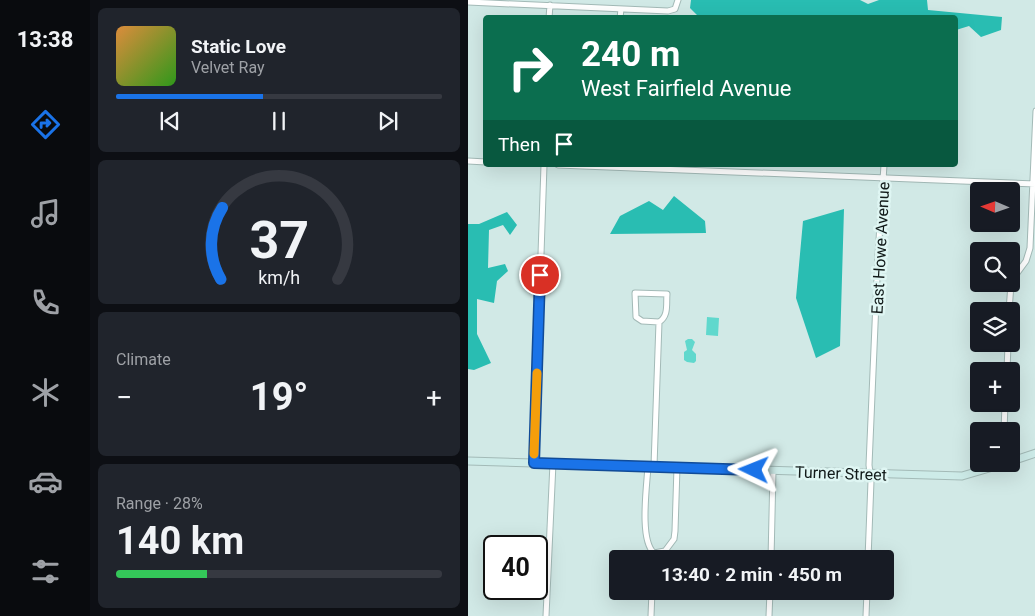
<!DOCTYPE html>
<meta charset="utf-8">
<style>
body{margin:0;font-family:Roboto,sans-serif;background:#20242c;color:#f1f3f6;height:100vh;display:flex;flex-direction:column;font-size:19px;white-space:nowrap}
*{box-sizing:border-box;margin:0}
p{font-size:16px;color:#9ea1a6}
.icon{flex:none;width:28px;height:28px;fill:none;stroke:currentColor;stroke-width:2;stroke-linecap:round;stroke-linejoin:round}
.map{position:relative;flex:1;overflow:hidden}
.sheet{display:flex;flex-direction:column;gap:8px;padding:8px;background:#0d0f14;width:378px}
.sheet>*{flex:none}
.guide{position:absolute;left:15px;top:15px;width:475px;height:152px;border-radius:5px;box-shadow:0 5px 20px #0002;background:#0b6e4f;color:#fff;overflow:hidden}
.needle{width:32px;rotate:272deg}
.tools{position:absolute;left:502px;top:182px;display:grid;gap:10px}
.tools a{display:grid;place-items:center;width:50px;height:50px;border-radius:5px;background:#171b24;box-shadow:0 5px 20px #0002;font-size:25px}
.speed{position:absolute;left:15px;top:535px;display:flex;gap:10px;font-size:25px;font-weight:700;text-align:center}
.speed>*{display:grid;place-content:center;width:65px;height:65px;border-radius:50%;background:#171b24;box-shadow:0 5px 20px #0002;line-height:1}
.speed .limit{border:2px solid #111;border-radius:8px;background:#fff;color:#111}
.pin{position:absolute;display:grid;place-items:center;width:42px;height:42px;color:#fff;margin:-21px;border:2px solid #fff;border-radius:50%;box-shadow:0 1px 5px #0007}
.me{position:absolute;width:55px;margin:-28px;rotate:272deg;stroke-linejoin:round;filter:drop-shadow(0 0 4px #0008)}
.turn{display:flex;align-items:center;gap:18px;height:105px;padding:0 15px;font-size:22px}
.turn .icon{width:65px;height:65px;stroke-width:2.5}
.turn b{display:block;font-size:35px;line-height:42px}
.then{display:flex;align-items:center;height:48px;padding:0 15px;background:#0003;gap:10px;font-size:19px}
.big{font-size:38px;font-weight:700;line-height:1.1}
.sheet .card{flex:1;display:flex;flex-direction:column;justify-content:center;gap:8px;min-width:0;padding:0 18px;border-radius:8px;background:#20242c}
.sheet .dial{align-items:center;gap:0}
.dial svg{height:130px;overflow:visible;fill:none;stroke:#363941;stroke-width:7;stroke-linecap:round;text-anchor:middle}
.dial text{fill:#f1f3f6;stroke:none}
.song{display:flex;align-items:center;gap:15px}
.cover{width:60px;height:60px;border-radius:8px;background:linear-gradient(135deg,hsl(30 70% 55%),hsl(110 70% 35%))}
.played{height:5px;border-radius:2px;background:linear-gradient(90deg,#1a73e8 45%,#363941 45%)}
.keys{display:flex;justify-content:space-around;direction:ltr}
.heat{display:flex;justify-content:space-between;align-items:center;font-size:28px;direction:ltr}
.charge{height:8px;border-radius:4px;background:linear-gradient(90deg,#34c759 28%,#363941 0)}
.trip{position:absolute;left:141px;top:550px;width:285px;height:50px;border-radius:5px;background:#171b24;box-shadow:0 5px 20px #0002;font-weight:700;line-height:50px;text-align:center}
main{display:flex;flex:1;min-height:0}
.tabs{display:flex;flex-direction:column;width:90px;justify-content:space-around;align-items:center;background:#090b0e;color:#9ea1a6}
.tabs .icon{width:35px;height:35px}
.tabs .on{color:#1a73e8}
.tabs b{font-size:22px;color:#f1f3f6}
.map>svg:first-child{display:block}
.green{fill:#60d8cd}
.forest{fill:#29bdb2}
.lines{fill:none;stroke-linecap:round;stroke-linejoin:round}
.street-casing{stroke:#a3bab7;stroke-width:7}
.secondary-casing{stroke:#a3bab7;stroke-width:9}
.street{stroke:#fff;stroke-width:5}
.secondary{stroke:#cdebe8;stroke-width:7}
.route-casing{stroke:#114b97;stroke-width:12}
.route{stroke:#1a73e8;stroke-width:9}
.slow{stroke:#f59e0b;stroke-width:9}
.labels{text-anchor:middle;stroke-width:5;stroke-linejoin:round;paint-order:stroke}
.street-label{font-size:16px;fill:#111a19;stroke:#dff6f3}
</style>
<main>
<nav class="tabs">
<b>13:38</b>
<svg class="icon on" aria-label="directions" viewBox="0 0 24 24"><path d="M12 3l9 9-9 9-9-9zM9 14v-3h6M13 9l2 2-2 2"/></svg>
<svg class="icon" aria-label="music" viewBox="0 0 24 24"><path d="M9 18V5l10-2v13"/><circle cx="6" cy="18" r="3"/><circle cx="16" cy="16" r="3"/></svg>
<svg class="icon" aria-label="phone" viewBox="0 0 24 24"><path d="M5 4h4l2 5-3 2q2 4 5 5l2-3 5 2v4C11 20 4 13 5 4z"/></svg>
<svg class="icon" aria-label="climate" viewBox="0 0 24 24"><path d="M12 3v18M4 7l16 10M4 17L20 7"/></svg>
<svg class="icon" aria-label="car" viewBox="0 0 24 24"><path d="M5 17H2v-5l4-1 3-4h7l3 4 3 1v5h-3M9 17h6M6 11h13"/><circle cx="7" cy="17" r="2"/><circle cx="17" cy="17" r="2"/></svg>
<svg class="icon" aria-label="filters" viewBox="0 0 24 24"><path d="M4 7h16M4 17h16"/><circle cx="9" cy="7" r="2"/><circle cx="15" cy="17" r="2"/></svg>
</nav>
<section class="sheet">
<div class="card">
<div class="song"><i class="cover"></i><div><b>Static Love</b><p>Velvet Ray</p></div></div>
<div class="played"></div>
<div class="keys"><svg class="icon" aria-label="previous" viewBox="0 0 24 24"><path d="M18 5L8 12l10 7zM5 5v14"/></svg><svg class="icon" aria-label="pause" viewBox="0 0 24 24"><path d="M8 5v14M16 5v14"/></svg><svg class="icon" aria-label="next" viewBox="0 0 24 24"><path d="M6 5l10 7-10 7zM19 5v14"/></svg></div>
</div>
<div class="card dial"><svg viewBox="0 0 100 80">
<path d="M14 69A42 42 0 1 1 86 69"/>
<path d="M14 69A42 42 0 0 1 15 25" stroke="#1a73e8"/>
<text x="50" y="56" font-size="32" font-weight="700">37</text>
<text x="50" y="72" font-size="11">km/h</text>
</svg></div>
<div class="card"><p>Climate</p>
<div class="heat"><a>−</a><b class="big">19°</b><a>+</a></div>
</div>
<div class="card"><p>Range · 28%</p><b class="big">140 km</b><div class="charge"></div></div>
</section>
<div class="map">
<svg width="568" height="616" viewBox="0 0 568 616">
<rect width="100%" height="100%" fill="#d1e9e6"/>
<path class="green" d="M239 317 251 318 250 336 238 335Z
M220 339H224L227 342 224 350 228 354V361L226 363 219 362 216 360V352L219 350 217 341Z"/>
<path class="forest" d="M223 0H392L400 4 411 0H459L460 10 534 17 533 30 513 37 501 26 488 30V18L231 17 222 8Z
M206 196 237 221 238 233 142 234 152 216 181 201 195 210Z
M376 209 372 346 348 358 328 298 335 221Z
M39 212 49 225 42 235 35 225 21 230 20 268 37 264 40 271 29 281 26 303 9 299V334L23 363 6 370 0 369V224H11Z"/>
<g class="lines">
<g class="street-casing">
<path id="street" d="M0 2 200 11 207 9 210 0
M81 18 82 5
M152 18 153 9
M0 161 18 162
M90 165 568 184
M544 280 558 261 562 248 568 111
M541 311 543 284
M539 371 540 344
M536 431 537 404
M66 463 76 165
M180 466C179 485 171 540 186 553V559
M186 466 191 322C201 316 198 304 199 294L167 293 168 317 174 321 191 322
M186 553 197 551 206 539 207 531 209 467
M303 559 305 471
M400 559 403 481 401 465 410 255 416 165
M78 616 85 463
M183 616 184 591
M301 616 302 591
M398 616 399 591"/>
</g>
<g class="secondary-casing">
<path id="secondary" d="M0 461 494 476 535 464
M544 461 568 453"/>
</g>
<use href="#street" class="street"/>
<use href="#secondary" class="secondary"/>
</g>
<g class="lines">
<g class="route-casing">
<path id="route" d="M72 275 66 463 286 470"/>
</g>
<use href="#route" class="route"/>
<path class="slow" d="M66 454 69 373"/>
</g>
<g class="labels">
<g class="street-label">
<text transform="translate(412 248) rotate(-87)" y="6">East Howe Avenue</text>
<text transform="translate(373 473) rotate(2)" y="6">Turner Street</text>
</g>
</g>
</svg>
<div class="tools">
<a><svg class="needle" viewBox="-14 -14 28 28"><path d="M0-13l5 13h-10z" fill="#e53935"/><path d="M0 13l5-13h-10z" fill="#9ea1a6"/></svg></a>
<a><svg class="icon" aria-label="search" viewBox="0 0 24 24"><circle cx="10" cy="10" r="6"/><path d="M15 15l6 6"/></svg></a>
<a><svg class="icon" aria-label="layers" viewBox="0 0 24 24"><path d="M12 4l9 5-9 5-9-5zM3 14l9 5 9-5"/></svg></a>
<a>+</a>
<a>−</a>
</div>
<div class="speed"><div class="limit">40</div></div>
<div class="pin" style="left:72px;top:275px;background:#d93025"><svg class="icon" aria-label="arrive" viewBox="0 0 24 24"><path d="M6 21V4h12l-3 4 3 4H6"/></svg></div>
<svg class="me" style="left:286px;top:470px" viewBox="-20 -20 40 40"><path d="M0-17L14 15 0 8-14 15z" fill="#1a73e8" stroke="#fff" stroke-width="4"/></svg>
<div class="trip">13:40 · 2 min · 450 m</div>
<div class="guide">
<div class="turn"><svg class="icon" aria-label="right" viewBox="0 0 24 24"><path d="M7 20v-9h11M14 6l5 5-5 5"/></svg><div><b>240 m</b>West Fairfield Avenue</div></div>
<div class="then">Then<svg class="icon" aria-label="arrive" viewBox="0 0 24 24"><path d="M6 21V4h12l-3 4 3 4H6"/></svg></div>
</div>
</div>
</main>
